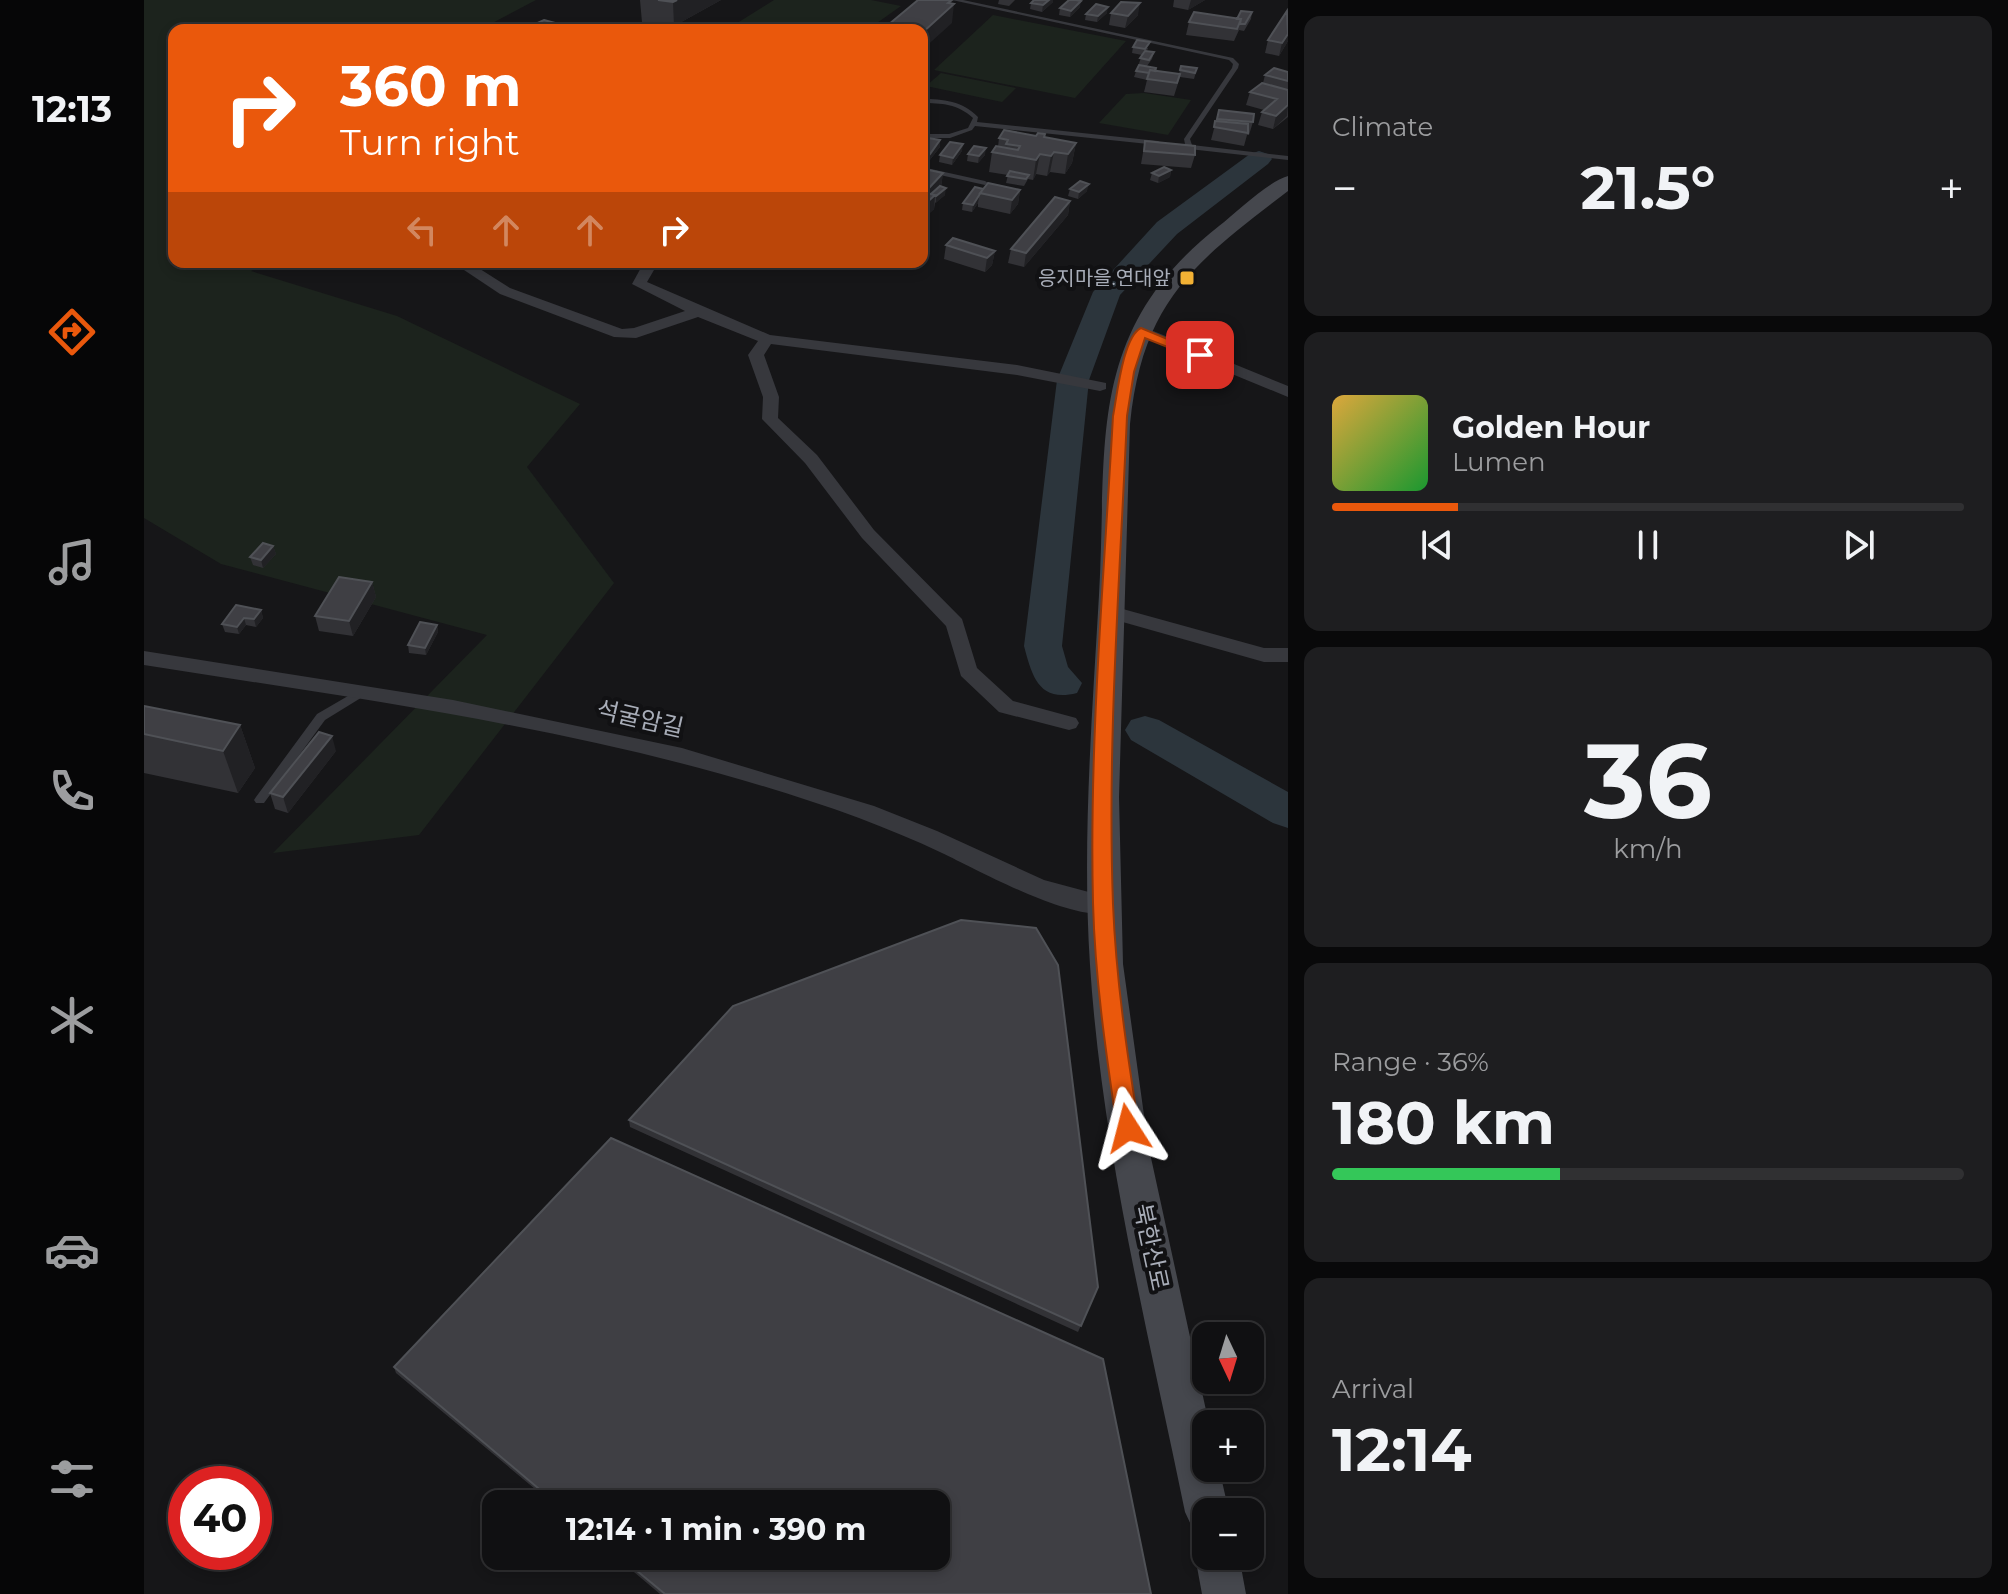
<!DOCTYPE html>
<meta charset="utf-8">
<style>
body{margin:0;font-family:Montserrat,"Noto Sans KR",sans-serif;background:#1e1e20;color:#f1f3f6;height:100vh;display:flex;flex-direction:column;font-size:30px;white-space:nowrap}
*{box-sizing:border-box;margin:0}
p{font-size:26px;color:#9c9d9f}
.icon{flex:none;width:44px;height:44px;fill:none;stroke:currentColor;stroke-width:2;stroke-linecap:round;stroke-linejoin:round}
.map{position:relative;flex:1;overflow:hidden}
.sheet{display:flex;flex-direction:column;gap:16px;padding:16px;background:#09090a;width:720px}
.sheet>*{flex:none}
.banner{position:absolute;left:24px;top:24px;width:760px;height:244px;border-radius:16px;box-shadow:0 4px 12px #0003,0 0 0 2px #303032;background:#ea580c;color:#fff;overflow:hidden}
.needle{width:52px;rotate:176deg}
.tools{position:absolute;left:1048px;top:1322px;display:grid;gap:16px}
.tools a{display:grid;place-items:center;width:72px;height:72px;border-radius:16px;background:#101012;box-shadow:0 4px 12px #0003,0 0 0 2px #303032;font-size:40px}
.speed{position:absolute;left:24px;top:1466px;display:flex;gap:16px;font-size:40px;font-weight:700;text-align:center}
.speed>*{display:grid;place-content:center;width:104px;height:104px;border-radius:50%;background:#101012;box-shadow:0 4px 12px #0003,0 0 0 2px #303032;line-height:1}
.speed .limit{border:12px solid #d22;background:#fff;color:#111}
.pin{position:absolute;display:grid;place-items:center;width:68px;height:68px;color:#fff;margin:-34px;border-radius:16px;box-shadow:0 4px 12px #0006}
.me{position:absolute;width:88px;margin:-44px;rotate:351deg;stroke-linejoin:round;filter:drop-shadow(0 0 6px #0008)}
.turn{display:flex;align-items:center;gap:28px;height:168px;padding:0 40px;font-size:36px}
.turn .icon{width:104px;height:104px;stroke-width:2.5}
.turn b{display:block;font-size:56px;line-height:68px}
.lanes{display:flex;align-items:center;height:76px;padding:0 40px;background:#0003;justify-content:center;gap:40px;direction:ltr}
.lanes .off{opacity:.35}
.big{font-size:60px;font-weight:700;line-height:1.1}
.sheet .tile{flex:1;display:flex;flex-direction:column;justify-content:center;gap:12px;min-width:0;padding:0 28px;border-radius:16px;background:#1e1e20}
.sheet .dial{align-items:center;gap:0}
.dial b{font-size:104px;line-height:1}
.song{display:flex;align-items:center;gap:24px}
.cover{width:96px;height:96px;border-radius:12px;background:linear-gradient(135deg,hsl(40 70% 55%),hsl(130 70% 35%))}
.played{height:8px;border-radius:4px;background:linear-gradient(90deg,#ea580c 20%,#303032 20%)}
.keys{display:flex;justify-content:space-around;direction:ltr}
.heat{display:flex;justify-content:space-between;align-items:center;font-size:44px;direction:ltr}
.charge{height:12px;border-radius:6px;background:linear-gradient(90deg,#34c759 36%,#303032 0)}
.trip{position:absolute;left:338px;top:1490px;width:468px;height:80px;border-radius:16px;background:#101012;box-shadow:0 4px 12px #0003,0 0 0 2px #303032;font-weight:700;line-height:80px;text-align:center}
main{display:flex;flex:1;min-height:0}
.tabs{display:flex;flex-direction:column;width:144px;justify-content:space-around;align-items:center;background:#060607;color:#9c9d9f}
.tabs .icon{width:56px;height:56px}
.tabs .selected{color:#ea580c}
.tabs b{font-size:36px;color:#f1f3f6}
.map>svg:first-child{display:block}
.green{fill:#1c231d}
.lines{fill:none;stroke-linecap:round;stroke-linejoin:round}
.river{fill:#2c353c;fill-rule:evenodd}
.lane{fill:#37383d;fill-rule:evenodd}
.street{fill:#37383d;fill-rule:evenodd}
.secondary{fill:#45474d;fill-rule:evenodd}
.wall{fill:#323236}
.shaded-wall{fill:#212124}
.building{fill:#3f3f44;stroke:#4f5156;stroke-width:2}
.route{fill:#ea580c;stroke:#983908;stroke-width:2}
.poi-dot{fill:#f2b134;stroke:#111113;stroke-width:3}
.labels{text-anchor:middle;stroke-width:8;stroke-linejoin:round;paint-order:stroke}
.far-poi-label{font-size:20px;fill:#a8adb8;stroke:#111113;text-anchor:end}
.street-label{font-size:24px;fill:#a8adb8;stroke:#111113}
</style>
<main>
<nav class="tabs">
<b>12:13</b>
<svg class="icon selected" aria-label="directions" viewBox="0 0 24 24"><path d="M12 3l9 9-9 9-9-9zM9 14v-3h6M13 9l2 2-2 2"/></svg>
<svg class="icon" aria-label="music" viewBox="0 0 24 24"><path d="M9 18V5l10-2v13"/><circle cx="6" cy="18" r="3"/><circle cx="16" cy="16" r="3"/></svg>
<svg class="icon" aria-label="phone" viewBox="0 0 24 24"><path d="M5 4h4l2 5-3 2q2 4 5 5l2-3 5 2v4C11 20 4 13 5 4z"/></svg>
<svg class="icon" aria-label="climate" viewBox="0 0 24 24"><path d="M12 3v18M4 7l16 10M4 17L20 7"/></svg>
<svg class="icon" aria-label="car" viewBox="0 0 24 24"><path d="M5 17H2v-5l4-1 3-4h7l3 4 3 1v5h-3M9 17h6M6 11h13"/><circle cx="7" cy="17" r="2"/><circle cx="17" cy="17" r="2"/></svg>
<svg class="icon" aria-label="filters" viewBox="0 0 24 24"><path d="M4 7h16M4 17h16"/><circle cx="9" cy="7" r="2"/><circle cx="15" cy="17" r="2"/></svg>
</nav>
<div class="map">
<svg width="1144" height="1594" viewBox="0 0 1144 1594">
<rect width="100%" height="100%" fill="#161618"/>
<path class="green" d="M0 0H392L335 30H30V262H135L120 264 107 271 253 316 436 404 383 467 470 583 275 835 129 853 343 635 77 564 0 518Z
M630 0H727L757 6 723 30H582Z
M849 15 982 41 931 98 790 70Z
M797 73 872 88 858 102 782 86Z
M1000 93 1047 100 1024 135 955 123 982 94Z"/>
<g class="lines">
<path class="river" d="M1115 151 1124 154 1128 159 1124 164 1033 234 976 295 945 380 918 646 924 667 938 683 933 693C895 703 888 676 880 646L913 380 949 292 1013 222 1106 154Z
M1001 716 1015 720 1144 792V828L1129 823 987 740 981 730 987 720Z"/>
<path class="lane" d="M808 0H819L1089 58 1095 64 1094 68 1046 139 1048 145 1144 156V160L1045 149 1036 146 1041 144 1040 139 1088 68 1089 64 1085 60Z
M778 99C799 99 819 101 834 117L833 122 1014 141 1017 143 1014 145 831 126 828 130 806 138H778V134H805L824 128 829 118C814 104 797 103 778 103Z
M778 167 841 181 844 183 841 185 778 171Z
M216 689 221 693 220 696 181 720 120 803H112L110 800 112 797 173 714Z"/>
<path class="street" d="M213 262H235L228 266 214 267Z
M308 262H325L366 288 478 329 490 328 541 311 488 284 499 264 525 262 510 270 503 282 626 335 873 365 962 383V389L956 391 873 375 627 344 620 355 635 397 634 418 673 455 730 530 818 619 833 668 869 701 932 718 935 723 932 728 925 730 855 712 817 676 802 626 718 538 661 463 618 419 619 397 604 355 614 341 554 317 492 338 470 337 356 294Z
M997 326 1144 386V397L991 334 989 331Z
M968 606 1120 648H1144V662H1120L961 617 958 612Z
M0 651 309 700 538 748 730 806 793 831 900 880 967 898 971 905 967 912C931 924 834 870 798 853 771 840 743 829 715 818 485 734 240 703 0 665Z"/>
<path class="secondary" d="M1144 176V191C1050 263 999 300 986 424L975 797 979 964 1004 1144 1065 1424H1062V1468H1075L1085 1512H1062V1533L1048 1527 1041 1512C1004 1331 958 1150 946 965 938 842 948 718 955 595 964 443 940 332 1075 226 1093 212 1123 182 1144 176Z
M1062 1538V1556H1095L1102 1594H1058L1051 1556 1057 1540Z"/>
</g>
<path class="wall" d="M496 0H577L530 26 498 22Z
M855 0H871L865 6 854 4Z
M890 0H909V2L898 12 886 9 887 3Z
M1030 0H1061L1044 10 1029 7Z
M936 7 926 17 915 15 916 8Z
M1108 12 1107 19 1100 31 1095 30 1090 41 1042 35 1045 22 1093 19Z
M963 13 953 22 941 20 942 14Z
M967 13 994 15 981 28 965 25Z
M411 23 412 29 410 30H391V24Z
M1124 40 1144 41 1135 56 1121 53Z
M989 47 1004 48 1003 51 1010 52 1008 59 1003 66 1012 68V71L1035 74 1037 66 1053 68 1050 79 1036 77 1030 96 1000 92 1003 80 990 77 998 55 988 53Z
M1144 72V117L1129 129 1114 125 1118 112 1120 110 1102 105 1106 92 1119 83 1121 75Z
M1075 110 1109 122 1105 135H1103L1100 146 1067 140Z
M892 136 932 143 928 163 921 174 906 172 903 176 892 174 889 180 884 179 880 186 862 183 864 175 845 172 848 152 854 147 855 138Z
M796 140V147L785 161 778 159V145Z
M1001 141 1051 155 1047 168 997 164Z
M818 151 808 165 795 162 796 155Z
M824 154 841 155 834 163 823 161Z
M1027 170 1026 177 1014 183 1006 180 1008 173Z
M799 173 797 187 801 195 791 203 790 209 778 220V177Z
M839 189 876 190 874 204 866 214 834 207V203L828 212 818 210 819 203Z
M926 189 943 191 934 199 924 196Z
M926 201 924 215 880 267 864 263 867 249Z
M802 245 851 251 848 265 841 272 800 259Z
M129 546 132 554 119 568 109 565 106 557Z
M228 582 232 597 209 636 175 631 171 616Z
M117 610 119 618 112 627 102 625 95 634 81 632 78 624Z
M293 625 294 632 282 655 265 653 264 645Z
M0 706 96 725 111 768 94 793 0 773Z
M192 751 144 813 131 809 126 793Z
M485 1120 954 1287 934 1332 486 1127Z
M467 1138 959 1359 1007 1594H516L471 1556H792V1504H409L252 1373 250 1367Z"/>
<path class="shaded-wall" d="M533 0H577L530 26 529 2Z
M808 0 807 7 810 4 808 23 778 50V33Z
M905 0H909V2L898 12 899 5Z
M1047 0H1061L1044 10Z
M937 1 936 7 926 17 927 11Z
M996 3 994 15 981 28 984 16Z
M964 7 963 13 953 22 954 16Z
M411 23 412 29 402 30 401 27Z
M1144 34V41L1135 56 1138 43Z
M1144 105 1143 116 1129 129 1132 116Z
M796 140V147L785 161 786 154Z
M932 143 928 163 921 174 924 154Z
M819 144 818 151 808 165 809 158Z
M842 148 841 155 834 163 835 156Z
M910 152 906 172 903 176 907 156Z
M896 154 892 174 889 180 892 160Z
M1027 170 1026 177 1014 183 1015 176Z
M799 173 797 187 783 202 785 188Z
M945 184 943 191 934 199 935 192Z
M802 188 801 195 792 203V196Z
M876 190 874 204 866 214 868 200Z
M791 195 790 209 778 220V207Z
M835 197 834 203 828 212 829 205Z
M926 201 924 215 880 267 882 253Z
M851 251 848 265 841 272 843 258Z
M129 546 132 554 119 568 117 560Z
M228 582 232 597 209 636 205 621Z
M117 610 119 618 112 627 110 619Z
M100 618 102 625 95 634 93 627Z
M293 625 294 632 282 655 281 648Z
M96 725 111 768 94 793 79 751Z
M188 736 192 751 144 813 139 797Z"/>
<path class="building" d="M514 0H533L529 2Z
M774 0H808L804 3 810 4 778 33V30H738Z
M890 0H905L899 5 887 3Z
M925 0H932L937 1 927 11 916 8Z
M977 2 996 3 984 16 967 13Z
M952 4 964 7 954 16 942 14Z
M1097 11 1108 12 1101 24H1096L1097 19H1093Z
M1143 11 1144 34 1138 43 1124 40Z
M1050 12 1097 19 1093 29 1045 22Z
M400 20 411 23 401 27 391 24Z
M580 24 602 30H578L571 28Z
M993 40 1006 42 1001 49 989 47Z
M1001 51 1010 52 1005 60 996 58Z
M995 65 1012 68 1011 71 1006 70 1005 73 992 71Z
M1037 66 1053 68 1051 73 1036 70Z
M1130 68 1144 72V81L1121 75Z
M1006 70 1036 74 1033 83 1003 79Z
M1118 83 1144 90V105L1132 116 1118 112 1133 99 1106 92Z
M1075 110 1110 114 1109 122 1073 119Z
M1071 121 1104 124V133L1070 127Z
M860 130 892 136 894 133 901 134 900 137 932 143 924 154 910 152 907 156 896 154 892 160 848 152 852 146 874 150 876 146 862 144 864 140 855 138Z
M784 138 796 140 786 154 778 152V145Z
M1001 141 1051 146V155L1000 151Z
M806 142 819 144 809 158 796 155Z
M830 146 842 148 835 156 824 154Z
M1020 167 1027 170 1015 176 1008 173Z
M785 170 799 173 785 188 778 186V177Z
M866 171 885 175 882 179 863 176Z
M936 181 945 184 935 192 926 189Z
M844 183 876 190 868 200 836 193Z
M796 186 802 188 792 196 787 194Z
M831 187 839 189 829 205 819 203Z
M778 192 791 195 778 207Z
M911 197 926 201 882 253 867 249Z
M809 238 851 251 843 258 802 245Z
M119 543 129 546 117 560 106 557Z
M195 577 228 582 205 621 171 616Z
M92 605 117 610 110 619 100 618 93 627 78 624Z
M276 622 293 625 281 648 264 645Z
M0 706 96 725 79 751 0 734Z
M175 732 188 736 139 797 126 793Z
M817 920 892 928 914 965 954 1287 937 1326 485 1120 589 1006Z
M467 1138 959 1359 1007 1594H521L475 1556H792V1504H413L250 1367Z"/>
<path class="route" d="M997 328 1062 355 1051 358 1001 338 990 372 983 416C976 578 963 741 969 904 972 979 983 1053 995 1128L991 1135 984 1137 976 1135 973 1128C962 1053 951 979 949 903 945 741 960 578 969 416 973 396 979 336 997 328Z"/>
<rect class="poi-dot" x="1035" y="270" width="16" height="16" rx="4"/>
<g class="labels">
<g class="far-poi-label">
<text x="1027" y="285">응지마을.연대앞</text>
</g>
<g class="street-label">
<text transform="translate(496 719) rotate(13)" y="8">석굴암길</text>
<text transform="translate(1007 1247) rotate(78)" y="8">북한산로</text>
</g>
</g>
</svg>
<div class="tools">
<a><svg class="needle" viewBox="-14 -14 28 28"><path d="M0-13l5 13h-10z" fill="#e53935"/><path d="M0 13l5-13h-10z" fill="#9c9d9f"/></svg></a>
<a>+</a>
<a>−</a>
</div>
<div class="speed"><div class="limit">40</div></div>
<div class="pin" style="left:1056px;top:355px;background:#d93025"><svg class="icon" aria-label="arrive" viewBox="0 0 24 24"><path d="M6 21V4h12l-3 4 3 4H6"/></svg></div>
<svg class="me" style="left:984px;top:1128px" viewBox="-20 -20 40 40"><path d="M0-17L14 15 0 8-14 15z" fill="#ea580c" stroke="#fff" stroke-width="4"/></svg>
<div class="trip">12:14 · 1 min · 390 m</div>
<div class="banner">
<div class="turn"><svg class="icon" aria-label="right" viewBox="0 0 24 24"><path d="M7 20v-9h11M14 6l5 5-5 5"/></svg><div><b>360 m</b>Turn right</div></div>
<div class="lanes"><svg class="icon off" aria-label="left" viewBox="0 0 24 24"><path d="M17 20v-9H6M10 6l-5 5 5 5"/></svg><svg class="icon off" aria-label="ahead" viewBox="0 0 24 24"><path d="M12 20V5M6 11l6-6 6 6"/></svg><svg class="icon off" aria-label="ahead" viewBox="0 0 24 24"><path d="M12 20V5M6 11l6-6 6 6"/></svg><svg class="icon" aria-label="right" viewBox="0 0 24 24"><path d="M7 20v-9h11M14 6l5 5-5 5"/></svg></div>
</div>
</div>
<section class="sheet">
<div class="tile"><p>Climate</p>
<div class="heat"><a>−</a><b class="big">21.5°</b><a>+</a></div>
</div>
<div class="tile">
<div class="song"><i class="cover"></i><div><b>Golden Hour</b><p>Lumen</p></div></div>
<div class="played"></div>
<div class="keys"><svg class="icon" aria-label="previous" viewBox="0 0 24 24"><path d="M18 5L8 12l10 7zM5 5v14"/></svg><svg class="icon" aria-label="pause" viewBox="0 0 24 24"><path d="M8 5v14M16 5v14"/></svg><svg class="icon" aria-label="next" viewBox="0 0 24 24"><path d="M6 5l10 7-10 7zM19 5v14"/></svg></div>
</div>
<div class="tile dial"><b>36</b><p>km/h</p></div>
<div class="tile"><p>Range · 36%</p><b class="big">180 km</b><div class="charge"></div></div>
<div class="tile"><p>Arrival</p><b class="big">12:14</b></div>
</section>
</main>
